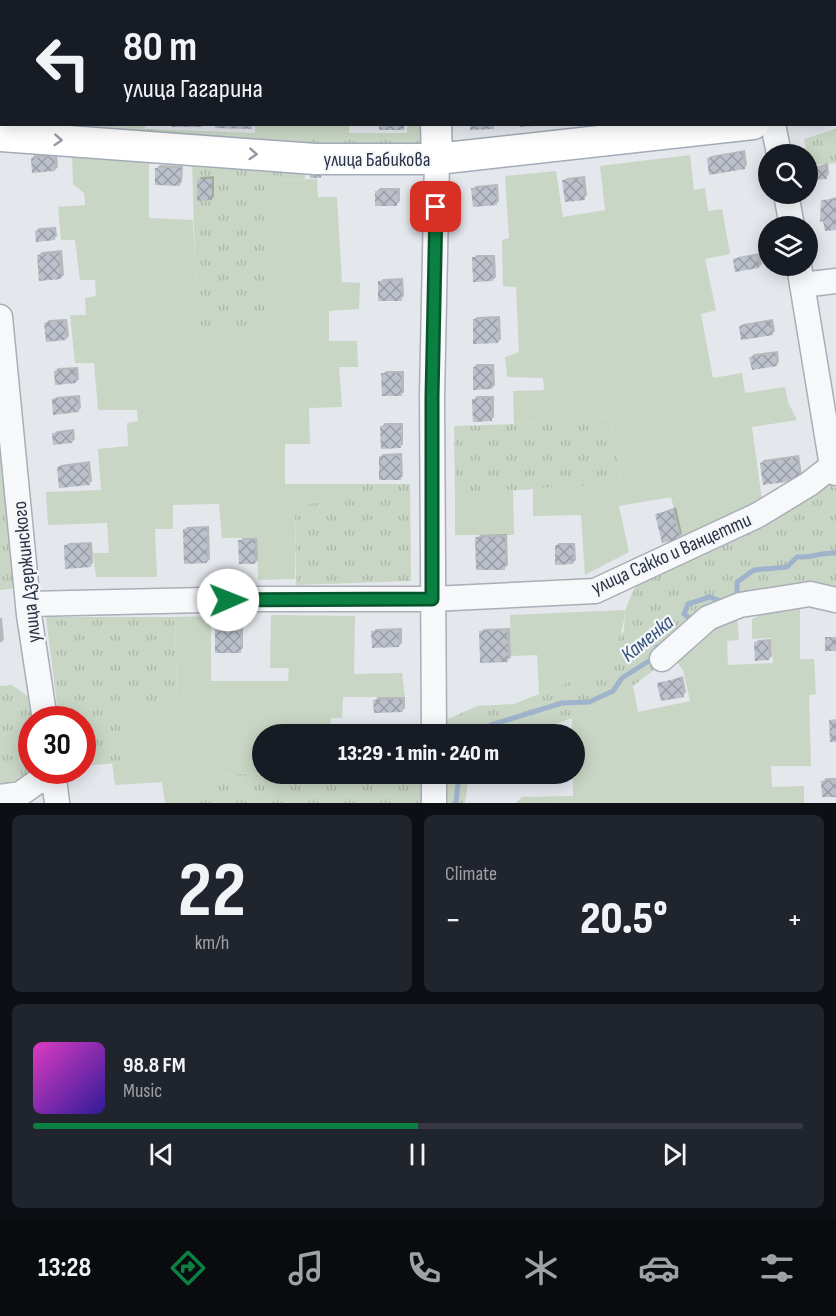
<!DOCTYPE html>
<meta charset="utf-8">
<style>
body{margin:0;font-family:"Sofia Sans Condensed",sans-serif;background:#20242c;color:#f1f3f6;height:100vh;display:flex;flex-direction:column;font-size:22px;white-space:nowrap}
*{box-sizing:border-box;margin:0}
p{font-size:20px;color:#9ea1a6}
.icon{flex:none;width:33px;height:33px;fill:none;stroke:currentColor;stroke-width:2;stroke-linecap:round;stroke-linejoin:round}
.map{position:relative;height:803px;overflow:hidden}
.details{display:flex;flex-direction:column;gap:12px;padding:12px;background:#0d0f14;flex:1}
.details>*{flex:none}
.banner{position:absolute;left:0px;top:0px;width:837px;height:126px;box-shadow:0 3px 15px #0003;background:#171b24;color:#f1f3f6;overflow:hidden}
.tools{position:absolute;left:758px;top:144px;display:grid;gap:12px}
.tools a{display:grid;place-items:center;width:60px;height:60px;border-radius:50%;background:#171b24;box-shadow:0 3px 15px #0003;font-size:30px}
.speed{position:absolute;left:18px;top:706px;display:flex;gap:12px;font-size:30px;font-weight:700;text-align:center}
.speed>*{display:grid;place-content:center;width:78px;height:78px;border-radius:50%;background:#171b24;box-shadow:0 3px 15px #0003;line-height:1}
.speed .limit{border:9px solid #d22;background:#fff;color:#111}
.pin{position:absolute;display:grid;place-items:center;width:51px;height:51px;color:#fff;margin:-26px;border-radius:12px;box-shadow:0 3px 9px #0006}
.me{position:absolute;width:66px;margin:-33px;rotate:89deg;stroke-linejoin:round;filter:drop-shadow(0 0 4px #0008)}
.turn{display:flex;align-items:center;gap:21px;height:126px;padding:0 24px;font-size:27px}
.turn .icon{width:78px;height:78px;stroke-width:2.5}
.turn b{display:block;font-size:42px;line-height:51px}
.big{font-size:45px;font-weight:800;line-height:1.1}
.details .widget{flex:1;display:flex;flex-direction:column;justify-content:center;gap:9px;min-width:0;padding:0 21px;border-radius:9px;background:#20242c}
.details .dial{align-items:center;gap:0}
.dial b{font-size:78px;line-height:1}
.song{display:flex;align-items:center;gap:18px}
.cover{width:72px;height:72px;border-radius:9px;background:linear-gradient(135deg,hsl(310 70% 55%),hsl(250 70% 35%))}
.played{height:6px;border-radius:3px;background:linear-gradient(90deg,#0b8043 50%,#363941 50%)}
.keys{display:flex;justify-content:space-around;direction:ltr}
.heat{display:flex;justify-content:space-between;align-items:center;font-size:33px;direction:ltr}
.details .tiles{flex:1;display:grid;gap:12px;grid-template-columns:1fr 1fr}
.widget:last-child{grid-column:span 2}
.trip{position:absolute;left:252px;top:724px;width:333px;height:60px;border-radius:30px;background:#171b24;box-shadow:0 3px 15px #0003;font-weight:800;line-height:60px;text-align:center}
.menu{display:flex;height:96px;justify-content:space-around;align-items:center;background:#090b0e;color:#9ea1a6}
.menu .icon{width:42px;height:42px}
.menu .on{color:#0b8043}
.menu b{font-size:27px;color:#f1f3f6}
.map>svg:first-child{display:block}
.grass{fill:url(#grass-tufts)}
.garden{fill:#c9d6c5}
.shadow{fill:#0003}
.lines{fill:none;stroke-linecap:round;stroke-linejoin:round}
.stream{stroke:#9fb4cc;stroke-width:5}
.building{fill:url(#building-cross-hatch)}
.minor-casing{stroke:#a9aeb7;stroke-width:27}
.major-casing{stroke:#a3abb8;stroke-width:33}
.minor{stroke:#f7f8fa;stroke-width:24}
.major{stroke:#fff;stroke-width:30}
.oneway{stroke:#959aa2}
.route-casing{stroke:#07532c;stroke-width:15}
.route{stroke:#0b8043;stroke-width:10}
.labels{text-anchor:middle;stroke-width:4.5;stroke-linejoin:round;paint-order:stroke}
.street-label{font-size:20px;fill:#2b3445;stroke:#f4f6f9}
.water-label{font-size:21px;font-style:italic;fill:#34527a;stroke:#f4f6f9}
</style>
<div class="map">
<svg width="836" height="803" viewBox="0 0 836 803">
<defs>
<pattern id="grass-tufts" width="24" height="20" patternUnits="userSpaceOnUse" patternTransform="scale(1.5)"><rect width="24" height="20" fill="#c9d6c5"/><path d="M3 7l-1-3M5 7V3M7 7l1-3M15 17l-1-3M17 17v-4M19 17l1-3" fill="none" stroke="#adb8ab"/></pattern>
<pattern id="building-cross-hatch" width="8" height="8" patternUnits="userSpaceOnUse" patternTransform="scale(1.5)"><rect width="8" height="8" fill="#bbc0ca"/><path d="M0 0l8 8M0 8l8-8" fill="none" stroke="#989da6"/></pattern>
</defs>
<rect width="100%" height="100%" fill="#e4e7ec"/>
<path class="grass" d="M212 0H424V1L212 2Z
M39 125 255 133H407L408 125H426V144L273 147Z
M836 129V163L809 165 804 139Z
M192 162 305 173V179L270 180V328H197Z
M610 416 621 484 455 494 454 426 514 424Z
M0 444 18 588 0 590Z
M831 479 836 489V594L740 599 659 653 654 670 633 686 572 718 526 735H444V721L477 706 514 704 574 680 624 631 625 610 638 580Z
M345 484H410L411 581 296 585 295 503 344 502Z
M46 617H175L177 700 127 762 83 766 82 720H59Z
M12 685 29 697 32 720V771H34L28 779 0 788V686Z
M262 773 407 774 424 784V803H193V776Z
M444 774H469L465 803H444Z"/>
<path class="garden" d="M55 0H214L212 2Z
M544 0H675L669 2Z
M76 125H145V129Z
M255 125H349V133H255Z
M72 151 149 159V218L193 220 198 328 270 327V180L317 179 318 197H337L342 282 360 283 359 309 329 311V341H357L358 367H339L342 407 309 408 310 444H285V484H345V502L295 504V579L258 580 257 538H222L219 504 173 505V529H155L157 577H96L93 553H109L107 523 48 525 46 492 101 490 98 449 128 446 127 423 138 421 137 410H98L94 363H75L70 315H86L85 298 96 296 95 280H80L75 240H61L58 207 85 205 84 193 73 184Z
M690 155 694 190 705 188 708 211 722 209 730 254 705 259 716 310 701 314 713 378 742 373 745 393 785 387 788 402 797 420 752 427 762 500 682 540 671 497 619 506 629 552 585 575 581 515 533 516V488L621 484 610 416 514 424 513 391 544 390 543 378 507 377 505 357 519 352 516 287 503 286 502 240 509 238 505 176 556 171 563 217 605 210 600 166Z
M513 489 514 535H455V494Z
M800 606V659H814L816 694 809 695 811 766H771L772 787 804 786V803H515L522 797 573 796 574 735H572V718L633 686 638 712 690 701 683 670 673 656 714 622 737 614 739 640 727 641 728 665 773 663 771 638 752 639V619L769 611Z
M625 610C621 667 585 675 539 694L537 655 511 656 510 615Z
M271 615 355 616 354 674 402 673 405 697H343L342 718H331L330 735H262V773L193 776V803H165L162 782 115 785 112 763 127 761 123 704 177 700 175 617 211 616V681H288L289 668H270Z"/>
<path class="shadow" d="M787 0H811V2H787Z
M745 150 747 165 744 168 708 159 711 156Z
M57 154 58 167 55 170 32 158 35 155Z
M828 163 829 174 826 177 813 168Z
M160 165 183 166 182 182 179 185 157 168Z
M214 176V196L212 199 198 180 201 177Z
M585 176 587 195 584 198 564 181 567 178Z
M498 184 499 201 496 204 473 189 476 186Z
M380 188H400V201L397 204 377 191Z
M836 197V228L823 201Z
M56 227 57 236 54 239 36 231 39 228Z
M62 250 64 275 61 278 39 255 42 252Z
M760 253 762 264 759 267 735 260 738 257Z
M477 255H495L496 277 493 280 474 258Z
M403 278 404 296 401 299 380 282 383 279Z
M500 316 501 339 498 342 474 320 477 317Z
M67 319 69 336 66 339 46 323 49 320Z
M773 319 775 331 772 334 740 327 743 324Z
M778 351 779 362 776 365 751 357 754 354Z
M477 364H494L495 385 492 388 474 367Z
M78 367 79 379 76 382 55 371 58 368Z
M386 371H404V392L401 395 383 374Z
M80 395 81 408 78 411 53 400 56 397Z
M477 396H494V417L491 420 474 399Z
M385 423H403V444L400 447 382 426Z
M74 429 75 439 72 442 54 434 57 431Z
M402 453 403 476 400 479 380 457 383 454Z
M799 455 802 475 764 484 761 463 764 460Z
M90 461 92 481 89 484 58 468 61 465Z
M676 507 682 534 679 537 657 514Z
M209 526 210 559 207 562 184 530 187 527Z
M507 534 508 565 505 568 477 538 480 535Z
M243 538H257L258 560 255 563 240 541Z
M92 542 93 563 90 566 66 546 69 543Z
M559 543H575L576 560 573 563 556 546Z
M0 618H2L4 640 0 643Z
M243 626V648L240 651 216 630 219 627Z
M402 628V643L399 646 373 632 376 629Z
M510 628 511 657 508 660 481 632 484 629Z
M771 639 772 656 769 659 755 643 758 640Z
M683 676 686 692 683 695 659 684Z
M378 697H405V708L402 711 375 700Z
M826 778H836V795L823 781Z"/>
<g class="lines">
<path class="stream" d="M737 597V582L754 570 787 567 797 557C812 558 822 552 836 553
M690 623 691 619 684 614 688 604 710 597 723 602
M476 735 491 725 562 703 589 702 613 691 622 678 652 659 657 647 663 646
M456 803 459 774"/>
</g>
<path class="building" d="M171 124H202V127H171Z
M215 124H252V129L215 128Z
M379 124H404V130H379Z
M470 124H494V129L470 130Z
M519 124H535V126L520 127Z
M742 152 745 169 709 175 707 158Z
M54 156 55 171 32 173 31 158Z
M826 166 827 179 813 180 811 167Z
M155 168H181L180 186 155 185Z
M310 171H321V178H310Z
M582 178 585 200 565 202 562 180Z
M197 179H212V200L197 201Z
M496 186 497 205 473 207 471 188Z
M375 191H397V206H375Z
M836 199V230L825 231 823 221 820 222 821 200Z
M54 229 55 240 36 242 35 231Z
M59 253 61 279 39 281 37 255Z
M757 255 759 268 735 272 733 259Z
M472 257H492L493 281 473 282Z
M378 281H401L402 301H378Z
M473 319H498V343L473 344Z
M65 321 66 340 46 342 44 323Z
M771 321 773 335 741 340 739 326Z
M775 353 777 366 752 370 749 357Z
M492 366V389L473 390V367Z
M75 369 76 383 55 385 54 371Z
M381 373H401L402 396H382Z
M77 397 79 412 53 415 52 399Z
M491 398 492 421 473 422 472 399Z
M401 425V448L381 449 380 426Z
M72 432V443L53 445 52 433Z
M379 456H400L401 480H379Z
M797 457 800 480 763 485 760 463Z
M88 464 90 485 59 488 57 467Z
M673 510 680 539 662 543 655 514Z
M207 528V563L184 564 183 529Z
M475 537H505V570H476Z
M238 540H255V564H239Z
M89 544 91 567 65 569 64 545Z
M555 545H573V564L555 565Z
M215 629H240L241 653H215Z
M399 630V647L372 648 371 631Z
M507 630 508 662 480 663 479 631Z
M825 637H836V651H825Z
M768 641 769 660 755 661 754 642Z
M680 678 684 697 661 701 657 683Z
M402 699 403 712 374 713 373 700Z
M836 719V742H830L829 720Z
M525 774H557V776L525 777Z
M836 780V797H822L821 781Z"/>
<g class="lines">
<g class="minor-casing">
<path id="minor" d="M754 0V2
M773 124 779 154
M786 194 792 226
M799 266 832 466 836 473
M802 285 836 281
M0 317 29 615 45 720
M28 604 249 599H432L595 591 758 515 809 484 832 466
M662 659 708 618 740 605 810 594 836 600
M434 735 432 397 437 159
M53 771 57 803
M434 774V803
M0 797 20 794 53 771"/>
</g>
<g class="major-casing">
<path id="major" d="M435 0V2
M436 124 437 159
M0 136 315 159H437L753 124"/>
</g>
<use href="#minor" class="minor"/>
<use href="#major" class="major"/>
</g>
<defs><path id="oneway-chevron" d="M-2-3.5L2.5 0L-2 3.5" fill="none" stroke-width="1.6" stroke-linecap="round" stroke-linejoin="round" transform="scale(1.5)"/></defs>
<g class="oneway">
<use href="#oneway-chevron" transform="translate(58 140) rotate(4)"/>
<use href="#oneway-chevron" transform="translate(253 154) rotate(4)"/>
</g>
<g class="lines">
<g class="route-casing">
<path id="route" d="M228 600 432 599V397L436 207"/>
</g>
<use href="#route" class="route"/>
</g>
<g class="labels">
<g class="street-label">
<text x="377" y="166">улица Бабикова</text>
<text transform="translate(671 553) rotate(-24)" y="7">улица Сакко и Ванцетти</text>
<text transform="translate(26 572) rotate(-96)" y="7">улица Дзержинского</text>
</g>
<g class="water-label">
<text transform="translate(647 638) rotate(-39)" y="7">Каменка</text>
</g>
</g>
</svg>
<div class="tools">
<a><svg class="icon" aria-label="search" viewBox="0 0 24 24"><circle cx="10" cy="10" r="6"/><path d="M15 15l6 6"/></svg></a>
<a><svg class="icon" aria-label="layers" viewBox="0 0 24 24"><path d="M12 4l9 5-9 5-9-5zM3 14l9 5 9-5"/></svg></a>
</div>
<div class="speed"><div class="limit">30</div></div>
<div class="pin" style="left:436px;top:207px;background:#d93025"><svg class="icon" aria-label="arrive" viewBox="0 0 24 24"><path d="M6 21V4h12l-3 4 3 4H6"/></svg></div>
<svg class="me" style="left:228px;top:600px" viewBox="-20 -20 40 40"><circle r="19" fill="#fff"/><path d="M0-13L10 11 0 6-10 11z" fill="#0b8043"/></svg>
<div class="trip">13:29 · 1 min · 240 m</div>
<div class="banner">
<div class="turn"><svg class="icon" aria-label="left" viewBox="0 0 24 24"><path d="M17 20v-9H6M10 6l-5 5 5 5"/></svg><div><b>80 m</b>улица Гагарина</div></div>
</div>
</div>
<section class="details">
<div class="tiles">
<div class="widget dial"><b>22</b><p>km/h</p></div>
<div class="widget"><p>Climate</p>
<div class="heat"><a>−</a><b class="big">20.5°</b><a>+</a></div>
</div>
<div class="widget">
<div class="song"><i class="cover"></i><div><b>98.8 FM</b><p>Music</p></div></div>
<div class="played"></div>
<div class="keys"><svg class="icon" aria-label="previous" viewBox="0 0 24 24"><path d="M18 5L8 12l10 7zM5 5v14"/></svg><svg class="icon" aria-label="pause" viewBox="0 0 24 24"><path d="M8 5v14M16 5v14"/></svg><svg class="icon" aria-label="next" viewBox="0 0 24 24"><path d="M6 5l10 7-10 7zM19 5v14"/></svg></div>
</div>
</div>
</section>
<nav class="menu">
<b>13:28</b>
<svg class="icon on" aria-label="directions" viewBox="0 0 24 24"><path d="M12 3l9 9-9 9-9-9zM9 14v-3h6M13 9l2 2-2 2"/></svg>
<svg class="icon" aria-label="music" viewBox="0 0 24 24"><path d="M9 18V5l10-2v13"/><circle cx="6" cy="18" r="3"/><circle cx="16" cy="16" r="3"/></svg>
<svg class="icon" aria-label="phone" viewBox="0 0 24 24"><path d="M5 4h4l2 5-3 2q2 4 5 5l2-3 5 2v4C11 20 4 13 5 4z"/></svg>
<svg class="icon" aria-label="climate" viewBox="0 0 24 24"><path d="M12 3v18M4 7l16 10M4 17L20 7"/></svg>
<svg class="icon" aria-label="car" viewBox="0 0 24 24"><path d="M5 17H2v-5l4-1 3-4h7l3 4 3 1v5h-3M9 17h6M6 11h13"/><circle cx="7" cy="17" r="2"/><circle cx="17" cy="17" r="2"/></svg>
<svg class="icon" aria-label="filters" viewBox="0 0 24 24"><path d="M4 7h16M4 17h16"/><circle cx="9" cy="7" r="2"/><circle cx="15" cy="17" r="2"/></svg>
</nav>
